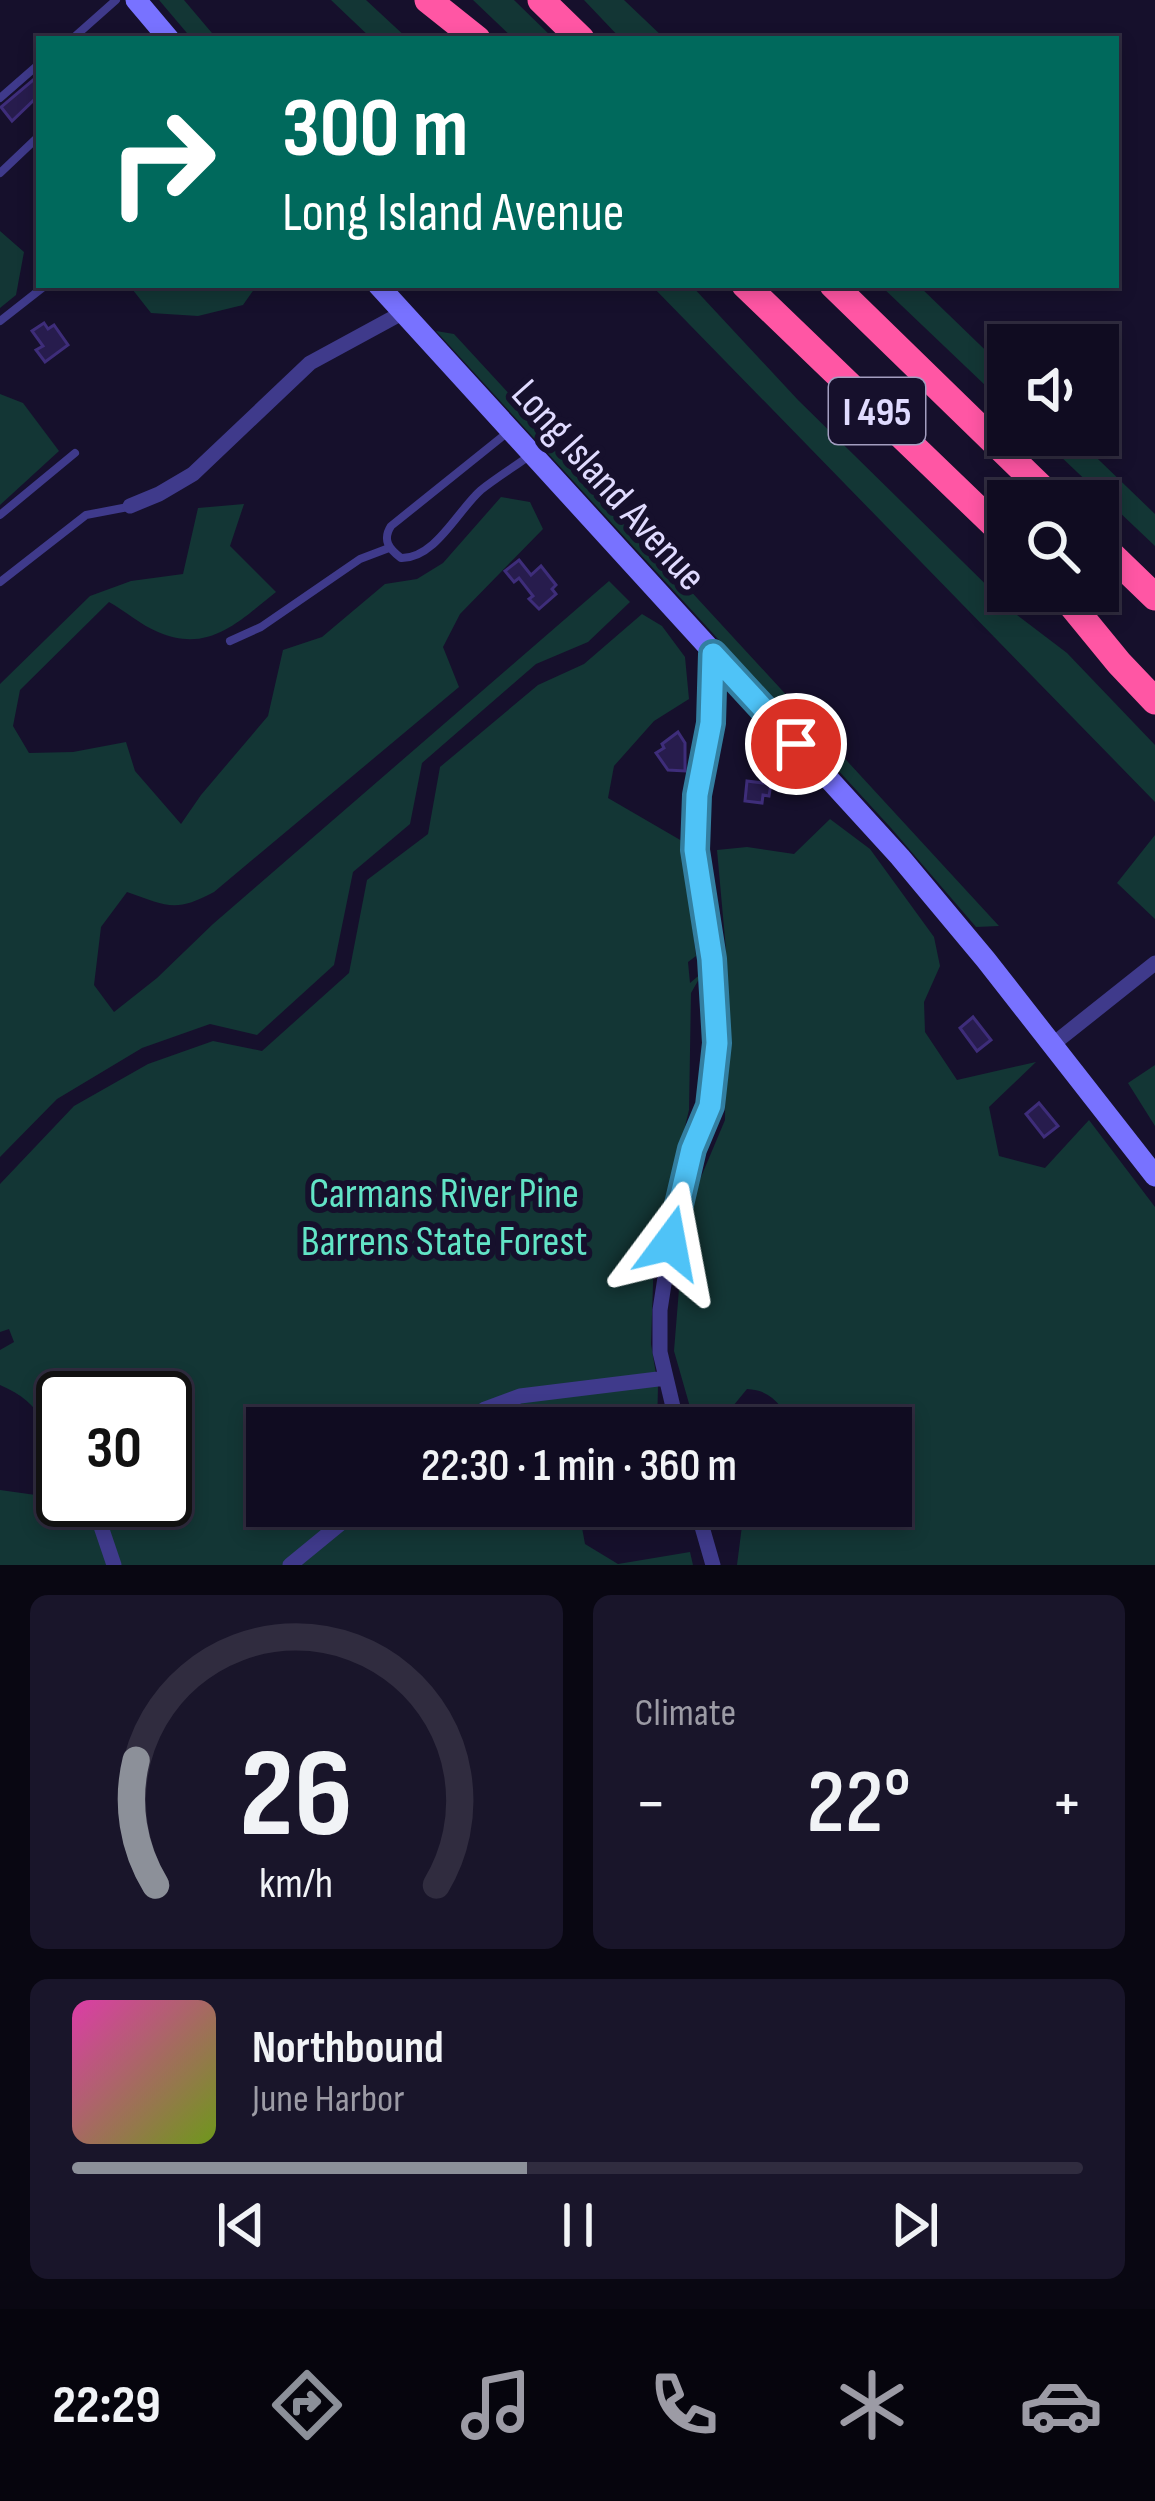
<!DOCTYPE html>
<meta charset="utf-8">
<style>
body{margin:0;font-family:"Sofia Sans Condensed",sans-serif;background:#19152a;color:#f1f3f6;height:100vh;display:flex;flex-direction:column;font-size:45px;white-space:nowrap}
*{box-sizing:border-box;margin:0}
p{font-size:39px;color:#9c9ba5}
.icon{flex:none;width:66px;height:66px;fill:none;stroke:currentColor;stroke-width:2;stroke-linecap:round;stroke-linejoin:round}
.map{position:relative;height:1565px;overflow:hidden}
.drawer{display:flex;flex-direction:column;gap:30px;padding:30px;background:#090712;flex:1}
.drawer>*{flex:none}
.banner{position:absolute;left:36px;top:36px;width:1083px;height:252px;border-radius:0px;box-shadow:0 6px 18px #0003,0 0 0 3px #302c3f;background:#00695c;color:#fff;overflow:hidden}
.tools{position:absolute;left:987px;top:324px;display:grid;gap:24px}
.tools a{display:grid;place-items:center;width:132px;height:132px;border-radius:0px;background:#100c21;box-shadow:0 6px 18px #0003,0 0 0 3px #302c3f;font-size:60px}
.speed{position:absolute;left:36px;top:1371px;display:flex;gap:24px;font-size:60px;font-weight:700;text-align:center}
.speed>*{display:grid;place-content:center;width:156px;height:156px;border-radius:50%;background:#100c21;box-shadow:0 6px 18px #0003,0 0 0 3px #302c3f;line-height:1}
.speed .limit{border:6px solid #111;border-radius:18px;background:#fff;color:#111}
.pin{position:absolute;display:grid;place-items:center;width:102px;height:102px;color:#fff;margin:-51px;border:6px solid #fff;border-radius:50%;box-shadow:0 3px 12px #0007}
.me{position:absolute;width:132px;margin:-66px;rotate:13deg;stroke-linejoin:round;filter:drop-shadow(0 0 9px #0008)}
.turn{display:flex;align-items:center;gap:42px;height:252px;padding:0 48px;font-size:54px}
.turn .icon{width:156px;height:156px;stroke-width:2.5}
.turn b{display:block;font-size:84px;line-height:102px}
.big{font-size:90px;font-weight:600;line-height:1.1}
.drawer .tile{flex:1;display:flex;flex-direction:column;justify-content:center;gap:18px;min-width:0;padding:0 42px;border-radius:18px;background:#19152a}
.drawer .dial{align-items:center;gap:0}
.dial svg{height:312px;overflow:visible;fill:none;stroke:#302c3f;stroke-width:7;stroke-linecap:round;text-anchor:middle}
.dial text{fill:#f1f3f6;stroke:none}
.song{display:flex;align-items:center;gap:36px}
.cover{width:144px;height:144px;border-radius:18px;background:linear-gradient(135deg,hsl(320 70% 55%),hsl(80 70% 35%))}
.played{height:12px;border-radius:6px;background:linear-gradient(90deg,#8c9099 45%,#302c3f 45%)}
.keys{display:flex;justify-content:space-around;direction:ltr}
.heat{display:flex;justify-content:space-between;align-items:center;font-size:66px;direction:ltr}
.drawer .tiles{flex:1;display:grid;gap:30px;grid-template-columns:1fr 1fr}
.tile:last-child{grid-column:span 2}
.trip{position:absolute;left:246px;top:1407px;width:666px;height:120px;border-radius:0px;background:#100c21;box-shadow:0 6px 18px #0003,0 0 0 3px #302c3f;font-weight:600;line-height:120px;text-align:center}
.tab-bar{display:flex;height:192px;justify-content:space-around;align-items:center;background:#06050d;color:#9c9ba5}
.tab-bar .icon{width:84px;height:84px}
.tab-bar .selected{color:#8c9099}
.tab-bar b{font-size:54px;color:#f1f3f6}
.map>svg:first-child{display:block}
.green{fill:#133635}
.building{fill:#271c4d;stroke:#3e2d7a;stroke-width:3}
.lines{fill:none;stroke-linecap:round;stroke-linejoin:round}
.lane{stroke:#3f3a8b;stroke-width:8}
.street{stroke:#3f3a8b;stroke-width:15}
.secondary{stroke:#7872ff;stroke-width:21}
.highway{stroke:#ff56a4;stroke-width:27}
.route-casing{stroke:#337fa1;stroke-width:30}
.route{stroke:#4fc3f7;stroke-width:21}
.labels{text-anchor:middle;stroke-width:12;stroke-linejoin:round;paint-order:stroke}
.shield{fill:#16102c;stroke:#a39ec0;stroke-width:3}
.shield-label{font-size:39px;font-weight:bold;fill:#e0dbff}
.street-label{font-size:42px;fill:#e0dbff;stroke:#16102c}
.park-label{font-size:42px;fill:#62e4c6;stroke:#16102c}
</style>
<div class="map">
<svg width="1155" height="1565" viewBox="0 0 1155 1565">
<rect width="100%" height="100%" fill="#16102c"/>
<path class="green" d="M159 0H184L217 39H192Z
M331 0H366L408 39H372Z
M473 0H514L554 39H514Z
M584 0H624L665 39H621Z
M0 231 24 252 16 295 0 308Z
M129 285H257L243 305 198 316 151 313Z
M651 285H691L798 400 1017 615 1067 653 1155 745V802Z
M880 285H918L1008 372V407Z
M436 331 454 334 999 926 976 927 891 828Z
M0 394 23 403 59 451 0 505Z
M1038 435H1073L1155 514V546Z
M501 497 530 502 543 529 460 614 443 647 459 687 214 892C175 913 167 906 127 892L101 927 94 985 114 1012 157 978 213 924 609 581 630 602 588 642 536 664 422 763 410 824 353 872 334 965 257 1035 210 1024 142 1048 57 1099 0 1157V684L90 596 131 581 183 574 198 508 244 504 230 546 276 592C239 621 209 654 158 632 141 625 125 611 109 602L20 690 13 726 29 753 73 752 126 742 135 771 181 824 201 795 268 716 283 650 322 637 385 584 417 579 443 563Z
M642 614 662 626 685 657 689 699 654 721 614 766 608 798 682 841 696 956 688 962 690 983 703 972 691 993 689 1110 654 1255 651 1344 658 1386 657 1428H267V1506H578L585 1544 618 1564 690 1552 693 1565H0V1490L43 1496 63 1476V1500H165V1398H63V1473C47 1431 45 1404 0 1385V1350L14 1342 9 1329 0 1332V1184L74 1106 148 1064 213 1041 262 1051 349 973 367 880 428 834 440 767 538 685 584 664Z
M830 819 870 849 934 937 940 966 924 1002 925 1032 957 1080 1036 1062 989 1107 999 1156 1045 1168 1089 1120 1155 1207V1565H737L743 1518 763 1506H891V1428H796C782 1408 773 1390 747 1389L715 1428H696L674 1351 685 1215 725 1120 726 950 717 850 747 847 794 854Z
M1155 835V919L1117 883Z
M1155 1065V1126L1128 1083Z"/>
<path class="building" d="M39 75V95L12 121 1 107Z
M44 323 48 329 54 325 68 345 45 362 36 350 43 346 32 331Z
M519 560 531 575 541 566 556 585 552 589 556 594 539 609 529 599 533 596 519 578 514 582 505 571Z
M678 732 685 743V771L668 770 656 753 664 748 662 744Z
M747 781 771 784 769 796 763 795 762 803 745 801Z
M973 1017 991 1040 977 1051 960 1028Z
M1039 1103 1058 1126 1044 1137 1026 1114Z"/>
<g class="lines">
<path class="lane" d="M72 39 116 0
M0 98 39 64
M0 173 39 136
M0 321 46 285
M508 432 391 526C382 540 389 549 401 558 435 559 458 510 481 490 496 478 514 467 529 456
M0 515 75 453
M0 582 86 515 128 507
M230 641 261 627 360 559 389 548"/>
<path class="street" d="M130 506 159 494 193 474 310 363 402 313
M1052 1045 1155 963
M457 1428 485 1409 520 1396 666 1378
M678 1428 660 1352V1310L675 1213 692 1149 710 1107 717 1043 712 959 695 850 697 795 711 723 713 654
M92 1500 114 1565
M696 1506 713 1565
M290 1565 362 1506"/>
<path class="secondary" d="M136 0 169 39
M378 285 900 857 986 960 1155 1176"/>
<path class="highway" d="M428 0 477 39
M541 0 581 39
M745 285 1008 538
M833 285 1055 501
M1098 542 1155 597
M1060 591 1119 663 1155 701"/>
</g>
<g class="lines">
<g class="route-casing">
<path id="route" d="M670 1243 692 1149 710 1106 717 1043 712 959 695 850 697 795 711 723 713 654 796 744"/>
</g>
<use href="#route" class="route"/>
</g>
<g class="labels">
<rect class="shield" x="829" y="378" width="96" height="66" rx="9"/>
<g class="shield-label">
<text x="877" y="425">I 495</text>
</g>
<g class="street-label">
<text transform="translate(610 484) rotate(48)" y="15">Long Island Avenue</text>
</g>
<g class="park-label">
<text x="444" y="1207">Carmans River Pine<tspan x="444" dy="48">Barrens State Forest</tspan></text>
</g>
</g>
</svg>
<div class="tools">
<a><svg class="icon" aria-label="sound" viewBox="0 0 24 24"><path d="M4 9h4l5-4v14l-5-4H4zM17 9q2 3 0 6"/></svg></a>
<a><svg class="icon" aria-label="search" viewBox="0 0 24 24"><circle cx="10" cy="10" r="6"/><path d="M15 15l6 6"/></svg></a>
</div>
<div class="speed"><div class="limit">30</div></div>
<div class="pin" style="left:796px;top:744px;background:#d93025"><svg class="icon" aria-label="arrive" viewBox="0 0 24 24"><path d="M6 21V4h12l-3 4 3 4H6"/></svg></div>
<svg class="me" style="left:670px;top:1243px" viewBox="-20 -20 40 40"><path d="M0-17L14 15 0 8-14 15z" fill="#4fc3f7" stroke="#fff" stroke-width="4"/></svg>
<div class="trip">22:30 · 1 min · 360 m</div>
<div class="banner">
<div class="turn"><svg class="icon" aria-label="right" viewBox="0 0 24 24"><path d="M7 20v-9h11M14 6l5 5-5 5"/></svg><div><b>300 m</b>Long Island Avenue</div></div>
</div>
</div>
<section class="drawer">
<div class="tiles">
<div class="tile dial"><svg viewBox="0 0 100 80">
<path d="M14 69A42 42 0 1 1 86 69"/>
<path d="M14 69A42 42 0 0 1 9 37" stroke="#8c9099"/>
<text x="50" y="56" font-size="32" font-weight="700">26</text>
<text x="50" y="72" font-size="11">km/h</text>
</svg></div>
<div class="tile"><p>Climate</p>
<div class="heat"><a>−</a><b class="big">22°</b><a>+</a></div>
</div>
<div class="tile">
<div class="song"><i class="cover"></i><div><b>Northbound</b><p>June Harbor</p></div></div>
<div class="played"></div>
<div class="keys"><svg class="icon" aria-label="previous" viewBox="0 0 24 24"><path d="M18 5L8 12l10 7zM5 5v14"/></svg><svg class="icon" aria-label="pause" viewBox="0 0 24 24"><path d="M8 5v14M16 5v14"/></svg><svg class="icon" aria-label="next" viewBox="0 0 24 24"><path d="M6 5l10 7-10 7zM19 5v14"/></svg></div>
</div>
</div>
</section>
<nav class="tab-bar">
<b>22:29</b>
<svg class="icon selected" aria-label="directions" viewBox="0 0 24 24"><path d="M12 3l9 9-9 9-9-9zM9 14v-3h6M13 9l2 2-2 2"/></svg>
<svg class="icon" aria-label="music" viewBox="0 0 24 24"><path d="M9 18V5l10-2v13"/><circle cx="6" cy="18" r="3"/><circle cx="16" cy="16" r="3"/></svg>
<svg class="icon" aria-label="phone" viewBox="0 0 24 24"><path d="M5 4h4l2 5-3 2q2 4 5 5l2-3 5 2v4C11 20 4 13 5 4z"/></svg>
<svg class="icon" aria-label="climate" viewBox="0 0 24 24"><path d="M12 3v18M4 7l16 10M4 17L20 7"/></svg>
<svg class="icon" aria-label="car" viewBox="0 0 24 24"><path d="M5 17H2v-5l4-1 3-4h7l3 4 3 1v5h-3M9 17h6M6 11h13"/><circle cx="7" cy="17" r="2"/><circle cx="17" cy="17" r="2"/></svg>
</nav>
